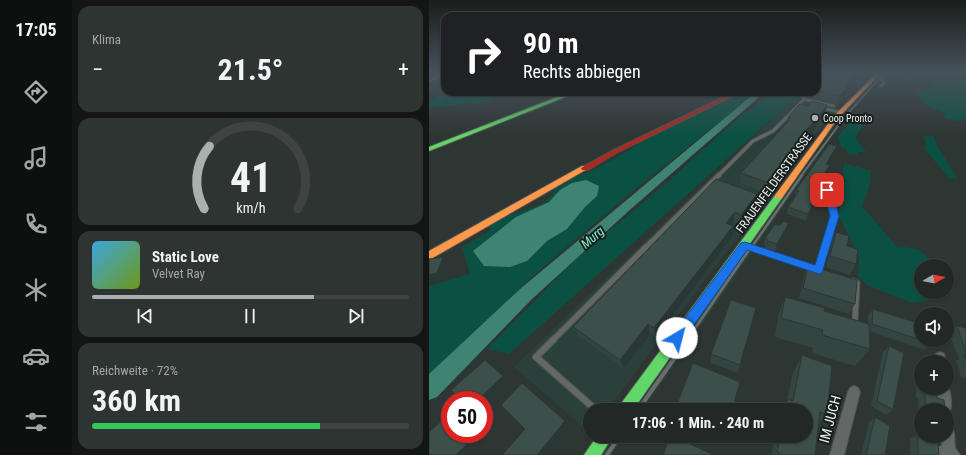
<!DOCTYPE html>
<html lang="de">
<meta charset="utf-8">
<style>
body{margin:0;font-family:"Roboto Condensed",sans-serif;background:#2e3432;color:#f1f3f6;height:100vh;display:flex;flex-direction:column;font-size:15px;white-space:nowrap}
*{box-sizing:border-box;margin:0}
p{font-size:13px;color:#a2a6a7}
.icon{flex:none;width:22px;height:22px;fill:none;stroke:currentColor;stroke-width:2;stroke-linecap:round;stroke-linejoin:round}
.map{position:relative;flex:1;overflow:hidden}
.details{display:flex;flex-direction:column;gap:6px;padding:6px;background:#131615;width:357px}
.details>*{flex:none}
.guide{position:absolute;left:12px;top:12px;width:380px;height:84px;border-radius:12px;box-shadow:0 1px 3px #0004,0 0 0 1px #3f4443;background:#202124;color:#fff;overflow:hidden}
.needle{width:26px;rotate:80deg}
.controls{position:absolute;left:485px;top:259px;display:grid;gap:8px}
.controls a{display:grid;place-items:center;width:40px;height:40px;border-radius:50%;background:#222826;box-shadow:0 1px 3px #0004,0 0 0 1px #3f4443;font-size:20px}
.speed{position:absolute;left:12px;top:391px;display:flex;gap:8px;font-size:20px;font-weight:700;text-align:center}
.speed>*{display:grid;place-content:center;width:52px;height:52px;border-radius:50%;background:#222826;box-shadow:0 1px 3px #0004,0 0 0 1px #3f4443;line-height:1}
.speed .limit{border:6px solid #d22;background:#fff;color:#111}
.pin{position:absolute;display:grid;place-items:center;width:34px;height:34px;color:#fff;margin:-17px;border-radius:8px;box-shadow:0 2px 6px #0006}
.me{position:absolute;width:44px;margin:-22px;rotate:37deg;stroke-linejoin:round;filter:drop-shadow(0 0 3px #0008)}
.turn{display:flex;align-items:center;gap:14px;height:84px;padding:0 16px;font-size:18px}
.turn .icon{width:52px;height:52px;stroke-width:2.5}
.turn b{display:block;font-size:28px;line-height:34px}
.big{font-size:30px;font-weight:700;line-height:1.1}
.details .widget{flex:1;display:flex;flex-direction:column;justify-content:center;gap:6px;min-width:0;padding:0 14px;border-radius:12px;background:#2e3432}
.details .dial{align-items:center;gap:0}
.dial svg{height:104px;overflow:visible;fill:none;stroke:#3f4443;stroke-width:7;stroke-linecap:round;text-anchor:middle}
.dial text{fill:#f1f3f6;stroke:none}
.song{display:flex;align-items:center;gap:12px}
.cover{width:48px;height:48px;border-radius:6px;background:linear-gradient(135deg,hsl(200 70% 55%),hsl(80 70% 35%))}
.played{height:4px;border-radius:2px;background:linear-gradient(90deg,#a8b1ae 70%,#3f4443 70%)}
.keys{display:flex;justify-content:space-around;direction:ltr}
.heat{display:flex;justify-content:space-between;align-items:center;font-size:22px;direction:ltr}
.charge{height:6px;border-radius:3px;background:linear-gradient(90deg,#34c759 72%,#3f4443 0)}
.trip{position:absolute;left:154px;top:403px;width:230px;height:40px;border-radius:20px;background:#222826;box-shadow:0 1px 3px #0004,0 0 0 1px #3f4443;font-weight:700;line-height:40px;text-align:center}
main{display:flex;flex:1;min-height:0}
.dock{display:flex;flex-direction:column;width:72px;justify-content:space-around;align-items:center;background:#0e100f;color:#a2a6a7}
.dock .icon{width:28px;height:28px}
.dock .selected{color:#a8b1ae}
.dock b{font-size:18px;color:#f1f3f6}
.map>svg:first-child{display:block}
.built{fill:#2b403b}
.green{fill:#0b5143;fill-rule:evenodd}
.water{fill:#3f8372}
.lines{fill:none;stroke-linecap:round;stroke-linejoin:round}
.river{fill:#3f8372;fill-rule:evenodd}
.lane-far4-casing{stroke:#4d5452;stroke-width:3.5}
.lane-far3-casing{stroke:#4d5452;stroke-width:4.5}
.lane-far2-casing{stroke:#4d5452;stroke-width:6}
.lane-far1-casing{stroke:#4d5452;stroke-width:7}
.lane-casing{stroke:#4d5452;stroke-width:8}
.street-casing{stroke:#4d5452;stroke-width:2}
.fast-casing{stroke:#4d5452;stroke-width:2}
.slow-casing{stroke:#4d5452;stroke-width:2}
.jam-casing{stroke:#4d5452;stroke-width:2}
.lane-far4{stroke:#636867;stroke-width:2.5}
.lane-far3{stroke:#636867;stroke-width:3}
.lane-far2{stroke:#636867;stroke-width:4}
.lane-far1{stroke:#636867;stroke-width:5}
.lane{stroke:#636867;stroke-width:6}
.street{fill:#636867;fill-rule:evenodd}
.fast{fill:#63d668;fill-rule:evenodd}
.slow{fill:#ff974d;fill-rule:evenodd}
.jam{fill:#b3261e;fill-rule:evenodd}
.rail-far4{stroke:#696e6c;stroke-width:1.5}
.rail-far3{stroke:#696e6c;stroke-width:2}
.rail-far2{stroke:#696e6c;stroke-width:2.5}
.rail-far1{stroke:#696e6c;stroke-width:3}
.rail{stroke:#696e6c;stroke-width:4}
.wall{fill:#344440}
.shaded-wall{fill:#2b3734}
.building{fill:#3d4f4a;stroke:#2b3734}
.route{fill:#1a73e8;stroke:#114b97}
.poi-dot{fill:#a8b1ae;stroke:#171e1c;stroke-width:1.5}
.labels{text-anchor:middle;stroke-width:4;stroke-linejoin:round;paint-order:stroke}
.far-poi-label{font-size:10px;fill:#eaf3f0;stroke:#171e1c;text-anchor:start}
.street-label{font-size:12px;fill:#eaf3f0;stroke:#171e1c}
.water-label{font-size:13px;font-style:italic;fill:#80eed1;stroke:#171e1c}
.near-street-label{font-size:14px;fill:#eaf3f0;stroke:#171e1c}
</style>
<main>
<nav class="dock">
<b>17:05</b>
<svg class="icon selected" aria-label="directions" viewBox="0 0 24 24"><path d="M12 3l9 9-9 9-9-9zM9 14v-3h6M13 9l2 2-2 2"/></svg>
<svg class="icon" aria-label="music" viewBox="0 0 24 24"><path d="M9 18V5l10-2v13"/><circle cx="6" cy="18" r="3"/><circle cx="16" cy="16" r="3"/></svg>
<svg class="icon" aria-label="phone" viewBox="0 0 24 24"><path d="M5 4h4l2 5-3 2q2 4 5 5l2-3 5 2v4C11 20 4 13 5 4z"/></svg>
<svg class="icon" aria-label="climate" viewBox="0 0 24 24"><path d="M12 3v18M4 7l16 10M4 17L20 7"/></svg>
<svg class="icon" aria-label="car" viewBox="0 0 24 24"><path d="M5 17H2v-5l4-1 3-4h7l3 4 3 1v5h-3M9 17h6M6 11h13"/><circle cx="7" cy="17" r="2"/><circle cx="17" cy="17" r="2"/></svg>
<svg class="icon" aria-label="filters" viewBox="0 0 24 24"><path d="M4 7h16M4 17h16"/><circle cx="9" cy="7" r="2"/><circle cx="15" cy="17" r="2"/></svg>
</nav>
<section class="details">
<div class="widget"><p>Klima</p>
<div class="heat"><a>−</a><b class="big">21.5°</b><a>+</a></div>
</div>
<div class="widget dial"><svg viewBox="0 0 100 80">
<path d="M14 69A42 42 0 1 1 86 69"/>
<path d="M14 69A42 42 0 0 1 18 21" stroke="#a8b1ae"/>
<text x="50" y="56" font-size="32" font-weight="700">41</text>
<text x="50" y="72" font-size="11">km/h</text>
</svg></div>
<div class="widget">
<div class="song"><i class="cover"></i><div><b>Static Love</b><p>Velvet Ray</p></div></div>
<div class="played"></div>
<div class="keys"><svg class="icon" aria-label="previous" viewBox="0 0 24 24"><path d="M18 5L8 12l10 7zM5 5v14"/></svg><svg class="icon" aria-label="pause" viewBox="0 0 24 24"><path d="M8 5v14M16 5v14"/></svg><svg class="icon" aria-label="next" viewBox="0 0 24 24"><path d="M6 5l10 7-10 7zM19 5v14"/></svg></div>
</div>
<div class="widget"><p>Reichweite · 72%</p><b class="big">360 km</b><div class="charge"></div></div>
</section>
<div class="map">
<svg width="537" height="455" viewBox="0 0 537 455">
<rect width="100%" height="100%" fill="#2e3633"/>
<path class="built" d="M406 73H499L490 87 463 81 457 88 446 85 444 90 435 96 412 123 214 410H205L400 134 414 115 441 84 434 82 425 89 404 111 178 410H161V433L85 367 327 134 365 99 369 92H388Z
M186 436H196L183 455H173Z"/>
<path class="green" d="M507 73H537V119L526 121 515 118 517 114 497 105 485 92 500 90 510 74Z
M17 92H98L68 98 56 102 0 108V101Z
M312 92H328L210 186 114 267 0 374V286L41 274 33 247 61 231V225L78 216 114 204 123 195 125 190 146 177 162 171 194 154 238 127ZM131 190 168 196 156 207 138 229 118 241 98 261 55 266 44 251 87 218 120 202Z
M343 92H369L365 99 80 354 58 349 145 261 235 185 306 121Z
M428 115 437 120 426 138 437 152H428V155L419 154 417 149 412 148 409 136Z
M494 136H505L507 144 529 179 520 178 496 149 497 143Z
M415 163 442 171 440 188 433 206 467 246 489 249 509 266H492V292H513L507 298 484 303 438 285 429 276 430 257 410 216Z"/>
<path class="water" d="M157 180 170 186 168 196 156 207 138 229 118 241 98 261 81 267 55 266 44 251 87 217 120 202 131 190 143 183Z"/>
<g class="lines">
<path class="river" d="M327 92H336L203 208 103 299 8 397 0 400V374L91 289Z"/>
<g class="lane-far4-casing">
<path id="lane-far4" d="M0 81 16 74
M452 86 455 82 452 80 458 73
M375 99 405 106
M392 108 411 112
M356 119 375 99 373 96 377 92"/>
</g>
<g class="lane-far3-casing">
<path id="lane-far3" d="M289 176 324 141 344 131 357 118"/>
</g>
<g class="lane-far2-casing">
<path id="lane-far2" d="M316 246 323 248
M216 248 290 175
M396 248 405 216 399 190"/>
</g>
<g class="lane-far1-casing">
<path id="lane-far1" d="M320 247 384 268
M390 270 396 247
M424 281 428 283 426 319
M124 340 217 247"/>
</g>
<g class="lane-casing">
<path id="lane" d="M125 339 107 357 167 410"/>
</g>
<g class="street-casing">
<path id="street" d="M511 352 515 354 517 362H505L507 354Z
M518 384C522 392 524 406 520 414L518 415V410H510L508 388H518Z
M425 386 429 388 431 392 415 455H401L419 392 421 388Z
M518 425 523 427 525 432 526 448 531 455H503L502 453 504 448 513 446 512 436H518Z"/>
</g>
<g class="fast-casing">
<path id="fast" d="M141 92H149L0 151V147Z
M350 193 354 196 353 198 204 410H189L191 405 347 194Z
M168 436H184L172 455H155Z"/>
</g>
<g class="slow-casing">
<path id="slow" d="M448 73H452L409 118 353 198H347L346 196 347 194 405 116Z
M153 166H159L160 168 0 260V251Z"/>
</g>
<g class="jam-casing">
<path id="jam" d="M305 92H312L189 152 159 170H153L152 168 185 150Z"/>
</g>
<use href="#lane-far4" class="lane-far4"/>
<use href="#lane-far3" class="lane-far3"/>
<use href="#lane-far2" class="lane-far2"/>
<use href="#lane-far1" class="lane-far1"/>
<use href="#lane" class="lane"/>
<use href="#street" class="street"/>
<use href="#fast" class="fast"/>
<use href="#slow" class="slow"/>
<use href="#jam" class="jam"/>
<path class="rail-far4" d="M414 119 455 73"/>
<path class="rail-far3" d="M372 176 415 118"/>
<path class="rail-far2" d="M322 248 373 175"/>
<path class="rail-far1" d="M258 340 322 247"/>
<path class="rail" d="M209 410 259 339
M178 455 191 436"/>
</g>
<path class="wall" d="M388 73H442L434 82 427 80 419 87 418 93 409 104 379 97 380 92H388Z
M462 73H493L487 82 461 77Z
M398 105 396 114 378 137 376 143 338 193 311 183 312 173 358 122 359 117 379 106Z
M406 153 399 164V172L385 193 388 194 385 201 382 206 381 214 377 221 358 214 359 207 366 197 367 190Z
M328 194 326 205 310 225 304 223 302 226 303 237 227 337 221 334 195 368 149 336 144 327Z
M351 225 359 230 346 251 336 248 337 246 335 245 336 238Z
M407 232 418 246 427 264 421 275 397 267 403 242Z
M379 265 426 304 420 314 370 298 375 276Z
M356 297 395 311 439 324V315L444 309 492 340H514L506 346 502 345 496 350 440 331 441 349 426 366 383 353 384 348 346 337 349 316Z
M327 308 309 373 282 363V354Z
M528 326 537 328V378L532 377 527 361 530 359 520 333Z
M460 346 464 410 457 415 442 406 454 352Z
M373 355 398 415 390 423 386 455H342L346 436H377V410H352L358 400 364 372Z
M494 357 508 362H492V388H507L508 398 516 410H492V420L490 419 489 398H487V363Z
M248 404 304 410H248Z
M446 417 456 455H432L440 422Z
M489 435 510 455H481V439Z"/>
<path class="shaded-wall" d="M429 73 427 80 419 87 418 93 409 104 411 96 417 85Z
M438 73H442L434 82 437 74Z
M491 73H493L487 82 490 74Z
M398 105 396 114 378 137 376 143 338 193 340 183 375 133Z
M408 146 406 153 395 171 397 164Z
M401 165 399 172 381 199 383 192Z
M328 194 326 205 310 225 312 215Z
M388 194 385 201 378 212 381 205Z
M383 207 381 214 377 221 379 214Z
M306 212 304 223 296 234 297 223Z
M360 223 359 230 346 251 348 244Z
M304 226 303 237 227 337 225 328Z
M14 257 20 264 14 280 0 283V275Z
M327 308 325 318 309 373 311 365Z
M219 324 221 334 195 368 191 360Z
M74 376 83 385 55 413V400H49Z
M136 421 145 430 125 455H108Z
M36 434H43L54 446 45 455H27Z"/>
<path class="building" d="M388 73H438L437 74 429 73 417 85H420L411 96 388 91V82L391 79 388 78Z
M383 101 398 105 375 133 378 134 340 183 312 173 362 118 359 117 371 104 379 106Z
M400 144 408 146 397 164 401 165 383 192 388 194 381 205 383 207 379 214 359 207 370 191 367 190Z
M287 179 328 194 312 215 306 212 297 223 304 226 225 328 219 324 191 360 144 327Z
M354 221 360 223 348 244 338 241 339 240 336 238 345 225H351Z
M407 232 420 236 418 246 429 249 427 264 401 256Z
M14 257 8 273 0 275V259Z
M379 265 428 280 426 304 374 288Z
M356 297 396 308 395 311 440 324 441 349 393 335 394 330 352 318Z
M302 300 327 308 311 365 282 354Z
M444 309 492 324V340L443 324Z
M528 326 537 328V352Z
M492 340H503V344Z
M460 346 475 353 464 410 448 401Z
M373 355 403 366 398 415 391 412 386 455H354L348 452 352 436H377V410H357L359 399 364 401Z
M535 355 537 356V361Z
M494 357 508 362H494Z
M56 360 74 376 49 400H31L22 390Z
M264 363 311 382 303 410H261L248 404Z
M93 383 136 421 108 455H73L96 429 72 405Z
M495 388H507L508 398 515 400 516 410H497L496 393H495Z
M19 415 21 417V434H36L42 440 27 455H0V432Z
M446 417 461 426 456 455H437Z
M489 435 509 443 510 455H489Z
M241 436H244L285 455H234Z"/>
<linearGradient id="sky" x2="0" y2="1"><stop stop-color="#191e1c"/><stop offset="0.54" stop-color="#46525b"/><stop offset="1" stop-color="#46525b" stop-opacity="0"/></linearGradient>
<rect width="537" height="136" fill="url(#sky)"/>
<path class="route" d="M398 187 403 190 410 216 393 273 390 274 318 250 253 342 248 344 244 342 242 338 244 334 312 243 316 242 386 265 401 216 394 190Z"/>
<circle class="poi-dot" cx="386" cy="118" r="4"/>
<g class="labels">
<g class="far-poi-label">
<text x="394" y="122">Coop Pronto</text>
</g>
<g class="street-label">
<text transform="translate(345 183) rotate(-54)" y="4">FRAUENFELDERSTRASSE</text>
</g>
<g class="water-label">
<text transform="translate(163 237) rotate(-41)" y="5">Murg</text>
</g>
<g class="near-street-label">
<text transform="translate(401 419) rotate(-75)" y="5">IM JUCH</text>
</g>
</g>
</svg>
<div class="controls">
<a><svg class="needle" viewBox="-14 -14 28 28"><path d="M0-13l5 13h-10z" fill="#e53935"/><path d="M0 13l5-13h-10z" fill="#a2a6a7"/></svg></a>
<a><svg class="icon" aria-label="sound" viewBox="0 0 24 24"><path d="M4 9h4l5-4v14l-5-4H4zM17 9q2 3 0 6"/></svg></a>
<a>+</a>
<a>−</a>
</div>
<div class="speed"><div class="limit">50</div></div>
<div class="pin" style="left:398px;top:190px;background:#d93025"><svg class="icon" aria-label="arrive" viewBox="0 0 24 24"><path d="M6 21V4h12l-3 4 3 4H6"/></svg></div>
<svg class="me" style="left:248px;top:338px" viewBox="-20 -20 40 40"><circle r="19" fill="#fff"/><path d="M0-13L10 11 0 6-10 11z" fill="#1a73e8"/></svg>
<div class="trip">17:06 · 1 Min. · 240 m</div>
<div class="guide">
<div class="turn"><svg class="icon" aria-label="right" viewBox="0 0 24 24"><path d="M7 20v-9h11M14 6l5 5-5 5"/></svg><div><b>90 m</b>Rechts abbiegen</div></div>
</div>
</div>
</main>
